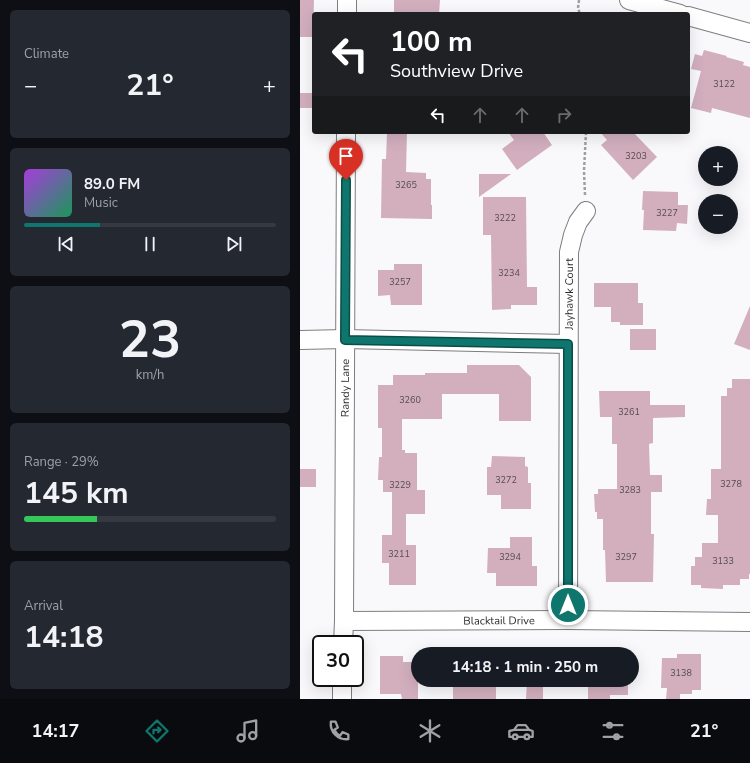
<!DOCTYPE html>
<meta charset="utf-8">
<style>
body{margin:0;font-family:"Nunito Sans",sans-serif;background:#242831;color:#f1f3f6;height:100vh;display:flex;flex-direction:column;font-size:15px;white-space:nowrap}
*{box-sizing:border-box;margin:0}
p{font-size:13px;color:#9ea1a6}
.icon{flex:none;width:22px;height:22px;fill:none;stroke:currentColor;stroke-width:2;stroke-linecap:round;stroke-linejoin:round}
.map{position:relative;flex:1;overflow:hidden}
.panel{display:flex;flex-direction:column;gap:10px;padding:10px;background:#0d0f14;width:300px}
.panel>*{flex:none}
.banner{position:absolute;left:12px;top:12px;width:378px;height:122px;border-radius:4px;box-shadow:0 4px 16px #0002;background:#202124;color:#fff;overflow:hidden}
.controls{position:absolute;left:398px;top:146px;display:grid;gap:8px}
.controls a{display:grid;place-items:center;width:40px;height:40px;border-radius:50%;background:#171b24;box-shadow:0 4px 16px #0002;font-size:20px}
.speed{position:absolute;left:12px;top:635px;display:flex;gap:8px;font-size:20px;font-weight:700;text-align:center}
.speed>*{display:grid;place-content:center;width:52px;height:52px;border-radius:50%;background:#171b24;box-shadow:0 4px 16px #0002;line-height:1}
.speed .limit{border:2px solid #111;border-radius:6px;background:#fff;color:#111}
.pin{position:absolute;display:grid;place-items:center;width:34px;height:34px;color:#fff;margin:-41px -17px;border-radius:50% 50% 50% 0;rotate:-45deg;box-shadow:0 0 4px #0007}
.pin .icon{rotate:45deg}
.me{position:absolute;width:44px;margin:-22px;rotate:0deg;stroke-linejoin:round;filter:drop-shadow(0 0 3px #0008)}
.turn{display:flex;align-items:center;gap:14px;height:84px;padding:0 12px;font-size:18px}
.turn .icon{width:52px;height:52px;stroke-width:2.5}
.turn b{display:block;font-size:28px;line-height:34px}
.lanes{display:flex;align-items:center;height:38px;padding:0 12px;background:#0003;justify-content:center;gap:20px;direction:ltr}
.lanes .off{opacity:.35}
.big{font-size:30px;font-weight:700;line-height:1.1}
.panel .widget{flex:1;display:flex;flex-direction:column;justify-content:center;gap:6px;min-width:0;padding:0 14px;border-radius:6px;background:#242831}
.panel .dial{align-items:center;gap:0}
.dial b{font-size:52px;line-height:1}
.song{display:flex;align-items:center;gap:12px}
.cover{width:48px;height:48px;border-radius:6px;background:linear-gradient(135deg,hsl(280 70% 55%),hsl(150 70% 35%))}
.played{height:4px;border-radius:2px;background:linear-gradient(90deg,#0f766e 30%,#363941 30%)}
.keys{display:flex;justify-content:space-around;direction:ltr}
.heat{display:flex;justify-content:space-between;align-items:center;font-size:22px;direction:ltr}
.charge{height:6px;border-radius:3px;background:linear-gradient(90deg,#34c759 29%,#363941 0)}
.trip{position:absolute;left:111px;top:647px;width:228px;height:40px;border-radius:20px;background:#171b24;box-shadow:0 4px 16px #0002;font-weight:700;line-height:40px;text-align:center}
.dock{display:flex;height:64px;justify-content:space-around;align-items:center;background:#090b0e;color:#9ea1a6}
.dock .icon{width:28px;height:28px}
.dock .active{color:#0f766e}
.dock b{font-size:18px;color:#f1f3f6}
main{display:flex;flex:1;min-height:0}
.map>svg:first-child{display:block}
.building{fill:#d3afbe}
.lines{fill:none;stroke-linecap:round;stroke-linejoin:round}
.minor-casing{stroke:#7e7e81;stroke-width:20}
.path{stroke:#9f9fa1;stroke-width:2.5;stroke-dasharray:3 2;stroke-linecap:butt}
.minor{stroke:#fff;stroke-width:18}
.route-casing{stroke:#0a4d48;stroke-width:10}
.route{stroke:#0f766e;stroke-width:7}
.labels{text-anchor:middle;stroke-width:3.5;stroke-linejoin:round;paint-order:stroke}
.number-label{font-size:9px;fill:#554c50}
.street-label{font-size:11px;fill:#2b2b2c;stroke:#fff}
</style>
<main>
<section class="panel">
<div class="widget"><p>Climate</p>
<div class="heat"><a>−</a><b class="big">21°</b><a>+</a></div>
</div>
<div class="widget">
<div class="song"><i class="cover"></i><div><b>89.0 FM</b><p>Music</p></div></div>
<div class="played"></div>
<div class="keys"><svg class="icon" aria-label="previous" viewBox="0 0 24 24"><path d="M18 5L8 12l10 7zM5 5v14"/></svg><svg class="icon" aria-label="pause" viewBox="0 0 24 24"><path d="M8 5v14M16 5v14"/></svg><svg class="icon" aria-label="next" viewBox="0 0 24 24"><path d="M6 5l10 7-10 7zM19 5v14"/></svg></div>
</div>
<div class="widget dial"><b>23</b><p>km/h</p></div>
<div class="widget"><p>Range · 29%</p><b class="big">145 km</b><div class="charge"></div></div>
<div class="widget"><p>Arrival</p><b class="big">14:18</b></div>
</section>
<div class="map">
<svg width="450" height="699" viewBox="0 0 450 699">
<rect width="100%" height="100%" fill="#f9f9fc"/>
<path class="building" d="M0 0H14L13 37H0Z
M94 0H140L139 14H94Z
M404 50 427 56 426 57 444 62 443 65 450 67V118L412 108 411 113 391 108 401 71 391 69 395 54 402 56Z
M0 93H13V108H0Z
M87 132H107L106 172 126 173V179H131V205H132V219L81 218 82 159H86Z
M208 132H243L252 145 217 170 202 149 214 140Z
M300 132H333L357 157 333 180 301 145 307 140Z
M179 174H211L179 197Z
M343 191 378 192V205H388L387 224 377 223 376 231 343 230 344 210H342Z
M183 197H226L227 287H237V305H211V309L192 310 191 235H183Z
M94 264H122V305H91L90 295 78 296V270H94Z
M294 283H338V303H343V325H320V322H311V307H294Z
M450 306V350L434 344Z
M330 329H356V350H330Z
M167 365H219L231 377V421H199V394H142V419H102V450H105V453H117V490H125V514H106V545H116V585H89V563H82V535H92V492H83V480H78L79 457H82V428H78V385H93V375H125V373H167Z
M432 379H450V574H449V579H440V585H423V589L401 588V585H391V566H395V557H402V543H418V515H406L407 499H411V469H421V396H427V388H432Z
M299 391H350V405H385V417L353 418V443L349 444 350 475H362V492H351V534H354L353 582H306L305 550H303V519H297V512H295L294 494H298V489H317V444H312V417H300Z
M192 456 225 457V466L228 467V483H231V509H201V495H187V467H191Z
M0 469H16V487H0Z
M210 537H232V566H237V586H196V573H187L188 548H210Z
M377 654H401V690H392V694H380V699H366L367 688H361L362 658H377Z
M80 656H103V662H118V699H102L101 694H80Z
M153 680H196V699H153Z
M227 680H243V699H226Z
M288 680H328V695H310V699H288Z"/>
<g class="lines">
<g class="minor-casing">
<g id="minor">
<path d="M329 0 380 14"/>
<path d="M47 14V0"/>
<path d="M388 16 450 33"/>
<path d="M0 340 45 339 268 344"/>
<path id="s1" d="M268 620 269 252 273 235 278 222 286 211"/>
<path id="s2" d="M44 621 268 620 450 622"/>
<path id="s3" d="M43 644 44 621 46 132"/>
<path d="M42 699V678"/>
</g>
</g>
<path class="path" d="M279 0 278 8 280 14
M285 195 284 171 286 132"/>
<use href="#minor" class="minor"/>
</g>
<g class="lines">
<g class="route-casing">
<path id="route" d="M46 180 45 340 268 344V605"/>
</g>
<use href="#route" class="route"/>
</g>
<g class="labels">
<g class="number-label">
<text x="424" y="87">3122</text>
<text x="336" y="159">3203</text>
<text x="106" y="188">3265</text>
<text x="367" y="216">3227</text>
<text x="205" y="221">3222</text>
<text x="209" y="276">3234</text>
<text x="100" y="285">3257</text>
<text x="110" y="403">3260</text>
<text x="329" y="415">3261</text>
<text x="206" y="483">3272</text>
<text x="431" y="487">3278</text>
<text x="100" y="488">3229</text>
<text x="330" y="493">3283</text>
<text x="99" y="557">3211</text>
<text x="210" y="560">3294</text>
<text x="326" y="560">3297</text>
<text x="423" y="564">3133</text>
<text x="381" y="676">3138</text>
</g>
<g class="street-label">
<text dy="4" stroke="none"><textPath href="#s1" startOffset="326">Jayhawk Court</textPath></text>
<text dy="4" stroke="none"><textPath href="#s3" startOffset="256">Randy Lane</textPath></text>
<text dy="4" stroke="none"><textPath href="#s2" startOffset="155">Blacktail Drive</textPath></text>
</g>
</g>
</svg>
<div class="controls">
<a>+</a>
<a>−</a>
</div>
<div class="speed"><div class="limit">30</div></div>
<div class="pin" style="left:46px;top:180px;background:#d93025"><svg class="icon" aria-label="arrive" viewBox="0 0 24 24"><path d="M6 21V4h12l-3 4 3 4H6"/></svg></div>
<svg class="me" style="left:268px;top:605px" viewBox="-20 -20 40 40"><circle r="17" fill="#0f766e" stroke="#fff" stroke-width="3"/><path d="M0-11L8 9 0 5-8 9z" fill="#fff"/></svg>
<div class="trip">14:18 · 1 min · 250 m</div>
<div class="banner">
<div class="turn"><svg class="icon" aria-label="left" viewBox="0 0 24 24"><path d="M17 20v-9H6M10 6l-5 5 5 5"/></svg><div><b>100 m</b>Southview Drive</div></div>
<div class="lanes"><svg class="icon" aria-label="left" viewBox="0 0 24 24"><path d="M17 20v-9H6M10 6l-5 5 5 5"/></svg><svg class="icon off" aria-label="ahead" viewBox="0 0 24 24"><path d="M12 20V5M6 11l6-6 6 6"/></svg><svg class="icon off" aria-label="ahead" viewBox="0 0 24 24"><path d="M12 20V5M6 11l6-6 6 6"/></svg><svg class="icon off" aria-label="right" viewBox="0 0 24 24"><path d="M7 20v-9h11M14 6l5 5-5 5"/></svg></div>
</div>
</div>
</main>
<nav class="dock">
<b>14:17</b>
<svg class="icon active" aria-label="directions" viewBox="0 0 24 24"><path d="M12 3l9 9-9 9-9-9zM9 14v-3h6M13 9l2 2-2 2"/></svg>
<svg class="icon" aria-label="music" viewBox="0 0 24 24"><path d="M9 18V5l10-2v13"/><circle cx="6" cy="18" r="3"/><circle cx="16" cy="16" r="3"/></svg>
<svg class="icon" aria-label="phone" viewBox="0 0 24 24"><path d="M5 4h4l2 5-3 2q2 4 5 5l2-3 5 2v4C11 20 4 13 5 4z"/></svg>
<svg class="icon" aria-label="climate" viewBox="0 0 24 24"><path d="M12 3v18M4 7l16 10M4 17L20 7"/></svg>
<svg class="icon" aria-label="car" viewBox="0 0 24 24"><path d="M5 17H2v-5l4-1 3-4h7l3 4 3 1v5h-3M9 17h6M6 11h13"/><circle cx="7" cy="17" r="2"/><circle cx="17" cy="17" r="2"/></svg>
<svg class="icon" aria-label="filters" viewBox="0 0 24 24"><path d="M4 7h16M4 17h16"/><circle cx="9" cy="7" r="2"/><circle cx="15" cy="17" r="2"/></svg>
<b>21°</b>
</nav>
